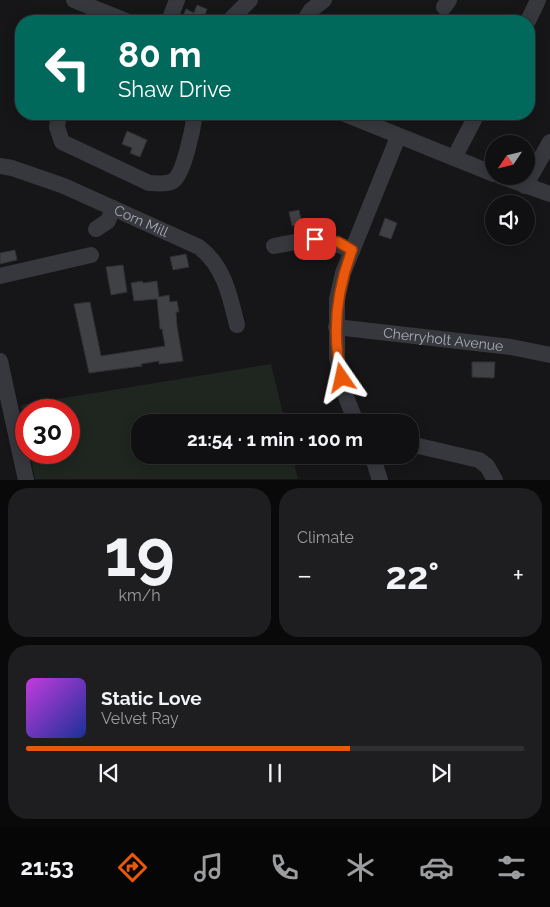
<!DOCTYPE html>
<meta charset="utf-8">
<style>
body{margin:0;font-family:Raleway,sans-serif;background:#1e1e20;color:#f1f3f6;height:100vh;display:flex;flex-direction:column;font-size:19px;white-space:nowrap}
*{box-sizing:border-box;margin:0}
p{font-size:16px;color:#9c9d9f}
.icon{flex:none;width:28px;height:28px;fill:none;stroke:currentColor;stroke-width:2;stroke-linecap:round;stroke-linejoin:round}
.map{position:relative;height:480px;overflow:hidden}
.panel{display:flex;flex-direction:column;gap:8px;padding:8px;background:#09090a;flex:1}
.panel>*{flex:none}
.guide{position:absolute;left:15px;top:15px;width:520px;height:105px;border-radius:20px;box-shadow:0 2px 12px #0003,0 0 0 1px #303032;background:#00695c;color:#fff;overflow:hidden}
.needle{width:32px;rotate:235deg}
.fabs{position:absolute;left:485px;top:135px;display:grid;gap:10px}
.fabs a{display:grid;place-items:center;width:50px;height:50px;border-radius:50%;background:#101012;box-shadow:0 2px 12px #0003,0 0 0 1px #303032;font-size:25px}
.speed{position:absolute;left:15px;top:399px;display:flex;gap:10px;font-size:25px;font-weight:700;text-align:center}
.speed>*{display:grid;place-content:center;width:65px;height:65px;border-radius:50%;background:#101012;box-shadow:0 2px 12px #0003,0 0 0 1px #303032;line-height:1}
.speed .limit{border:8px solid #d22;background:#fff;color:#111}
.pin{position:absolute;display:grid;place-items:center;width:42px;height:42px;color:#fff;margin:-21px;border-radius:10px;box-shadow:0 2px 8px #0006}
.me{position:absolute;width:55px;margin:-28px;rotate:349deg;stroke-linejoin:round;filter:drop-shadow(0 0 4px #0008)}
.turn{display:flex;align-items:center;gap:18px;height:105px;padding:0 20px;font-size:22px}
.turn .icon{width:65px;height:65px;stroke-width:2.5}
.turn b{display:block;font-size:35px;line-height:42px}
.big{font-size:38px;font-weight:700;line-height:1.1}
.panel .widget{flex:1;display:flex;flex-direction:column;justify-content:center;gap:8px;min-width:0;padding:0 18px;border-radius:20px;background:#1e1e20}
.panel .dial{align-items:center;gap:0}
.dial b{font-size:65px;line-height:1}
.song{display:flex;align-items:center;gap:15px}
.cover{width:60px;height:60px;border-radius:8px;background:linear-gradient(135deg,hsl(290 70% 55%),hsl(230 70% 35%))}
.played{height:5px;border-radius:2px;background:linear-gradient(90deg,#ea580c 65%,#303032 65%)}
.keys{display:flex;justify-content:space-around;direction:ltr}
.heat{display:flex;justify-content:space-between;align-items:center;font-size:28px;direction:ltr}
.panel .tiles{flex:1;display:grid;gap:8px;grid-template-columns:1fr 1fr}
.widget:last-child{grid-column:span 2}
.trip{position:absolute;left:131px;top:414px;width:288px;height:50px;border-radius:20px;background:#101012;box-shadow:0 2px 12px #0003,0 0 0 1px #303032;font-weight:700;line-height:50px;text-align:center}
.tab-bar{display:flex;height:80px;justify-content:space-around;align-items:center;background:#060607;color:#9c9d9f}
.tab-bar .icon{width:35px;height:35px}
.tab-bar .current{color:#ea580c}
.tab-bar b{font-size:22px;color:#f1f3f6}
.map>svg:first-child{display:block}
.green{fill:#1e261f}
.building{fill:#404145;stroke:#303034}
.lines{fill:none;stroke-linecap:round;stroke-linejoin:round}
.minor{stroke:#37383d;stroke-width:16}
.route-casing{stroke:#983908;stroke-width:12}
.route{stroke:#ea580c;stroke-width:9}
.labels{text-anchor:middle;stroke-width:4;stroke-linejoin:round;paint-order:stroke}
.street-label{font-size:14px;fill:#a8adb8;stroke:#111113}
</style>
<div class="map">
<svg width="550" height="480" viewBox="0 0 550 480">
<rect width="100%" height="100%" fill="#161618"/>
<path class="green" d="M271 364 285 422H140V455H292L298 479H35L30 453 69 452V410H26V433L21 405Z"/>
<path class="building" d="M197 5 207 9 204 17 214 21H181L186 9 194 13Z
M127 131 147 140 140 157 130 153 132 148 122 144Z
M299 210 302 224 292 226 289 212Z
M385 218 397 223 391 239 379 235Z
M15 250 17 260 0 264V253Z
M186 254 189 267 173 270 170 257Z
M123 265 127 292 111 295 106 267Z
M142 281 143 283 157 281 159 297 169 295 170 302 177 301 179 312H176L177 326 183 361 159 364V361L141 364 142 366 89 373 74 304 90 302 101 356 165 346 162 329H160L157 299 134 301 131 283Z
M472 362H495L494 378 472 377Z"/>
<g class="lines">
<g class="minor">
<path d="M74 0 126 21"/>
<path d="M444 7 449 0"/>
<path d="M169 21 177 0"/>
<path d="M229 21 250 0"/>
<path d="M304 21 311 10 324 0"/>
<path d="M528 21 538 0"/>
<path d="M59 114 57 127 62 142 149 183C158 183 165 185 173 181 184 174 193 128 195 114"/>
<path d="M345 114 494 174"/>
<path d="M454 158 477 114"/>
<path id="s1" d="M0 166 12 168 64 186 199 247C224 266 230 296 237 325"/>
<path d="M500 176 550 194"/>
<path d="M525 186 550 142"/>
<path d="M96 229 108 221 113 208"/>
<path d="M274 246C304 240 323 235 352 251"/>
<path d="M0 276 91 255"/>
<path id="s2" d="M336 327 511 347 550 355"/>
<path d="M0 361 26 480"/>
<path d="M356 422 346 397 337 358V299L343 273 398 137"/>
<path d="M410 444 479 460 487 466 495 480"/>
<path d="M372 455 380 480"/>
</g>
</g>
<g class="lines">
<g class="route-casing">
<path id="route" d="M315 239 338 242 352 250C336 292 331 333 342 378"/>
</g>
<use href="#route" class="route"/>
</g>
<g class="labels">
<g class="street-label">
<text dy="5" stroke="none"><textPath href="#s1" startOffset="152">Corn Mill</textPath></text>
<text dy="5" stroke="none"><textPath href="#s2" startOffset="108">Cherryholt Avenue</textPath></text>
</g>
</g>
</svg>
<div class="fabs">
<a><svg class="needle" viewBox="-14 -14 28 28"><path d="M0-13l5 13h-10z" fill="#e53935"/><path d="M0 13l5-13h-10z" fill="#9c9d9f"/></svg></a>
<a><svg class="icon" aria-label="sound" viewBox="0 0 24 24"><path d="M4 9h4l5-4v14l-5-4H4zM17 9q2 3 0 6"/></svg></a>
</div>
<div class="speed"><div class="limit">30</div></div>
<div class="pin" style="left:315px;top:239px;background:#d93025"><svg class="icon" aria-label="arrive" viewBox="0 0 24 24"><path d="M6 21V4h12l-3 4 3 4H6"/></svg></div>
<svg class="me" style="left:342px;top:378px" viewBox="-20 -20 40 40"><path d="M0-17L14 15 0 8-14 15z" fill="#ea580c" stroke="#fff" stroke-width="4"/></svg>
<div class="trip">21:54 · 1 min · 100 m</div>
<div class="guide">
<div class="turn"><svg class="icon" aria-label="left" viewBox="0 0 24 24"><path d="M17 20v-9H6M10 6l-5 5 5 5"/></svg><div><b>80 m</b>Shaw Drive</div></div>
</div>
</div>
<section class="panel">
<div class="tiles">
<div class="widget dial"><b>19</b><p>km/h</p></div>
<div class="widget"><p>Climate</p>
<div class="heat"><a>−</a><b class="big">22°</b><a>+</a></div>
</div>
<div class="widget">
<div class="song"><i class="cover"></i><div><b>Static Love</b><p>Velvet Ray</p></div></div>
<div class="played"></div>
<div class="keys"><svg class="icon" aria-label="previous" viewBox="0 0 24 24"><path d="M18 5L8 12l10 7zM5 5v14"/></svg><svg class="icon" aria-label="pause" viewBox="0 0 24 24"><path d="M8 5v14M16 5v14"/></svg><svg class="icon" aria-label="next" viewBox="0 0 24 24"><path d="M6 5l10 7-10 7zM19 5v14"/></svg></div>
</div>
</div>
</section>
<nav class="tab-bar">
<b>21:53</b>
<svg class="icon current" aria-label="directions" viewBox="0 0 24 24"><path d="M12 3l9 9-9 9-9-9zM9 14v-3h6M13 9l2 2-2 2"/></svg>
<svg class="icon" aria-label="music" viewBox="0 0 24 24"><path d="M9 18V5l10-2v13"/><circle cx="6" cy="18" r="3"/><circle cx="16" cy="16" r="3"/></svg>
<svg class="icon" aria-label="phone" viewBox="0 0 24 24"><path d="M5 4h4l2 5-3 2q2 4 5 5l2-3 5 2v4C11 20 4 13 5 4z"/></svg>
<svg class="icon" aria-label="climate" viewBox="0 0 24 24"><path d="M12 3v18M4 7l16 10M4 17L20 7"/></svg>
<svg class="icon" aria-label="car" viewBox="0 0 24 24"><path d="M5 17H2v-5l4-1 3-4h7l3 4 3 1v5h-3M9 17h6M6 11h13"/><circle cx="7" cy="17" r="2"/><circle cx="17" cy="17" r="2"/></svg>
<svg class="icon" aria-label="filters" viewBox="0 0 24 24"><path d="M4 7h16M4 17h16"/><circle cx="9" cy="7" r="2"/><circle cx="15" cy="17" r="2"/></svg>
</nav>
